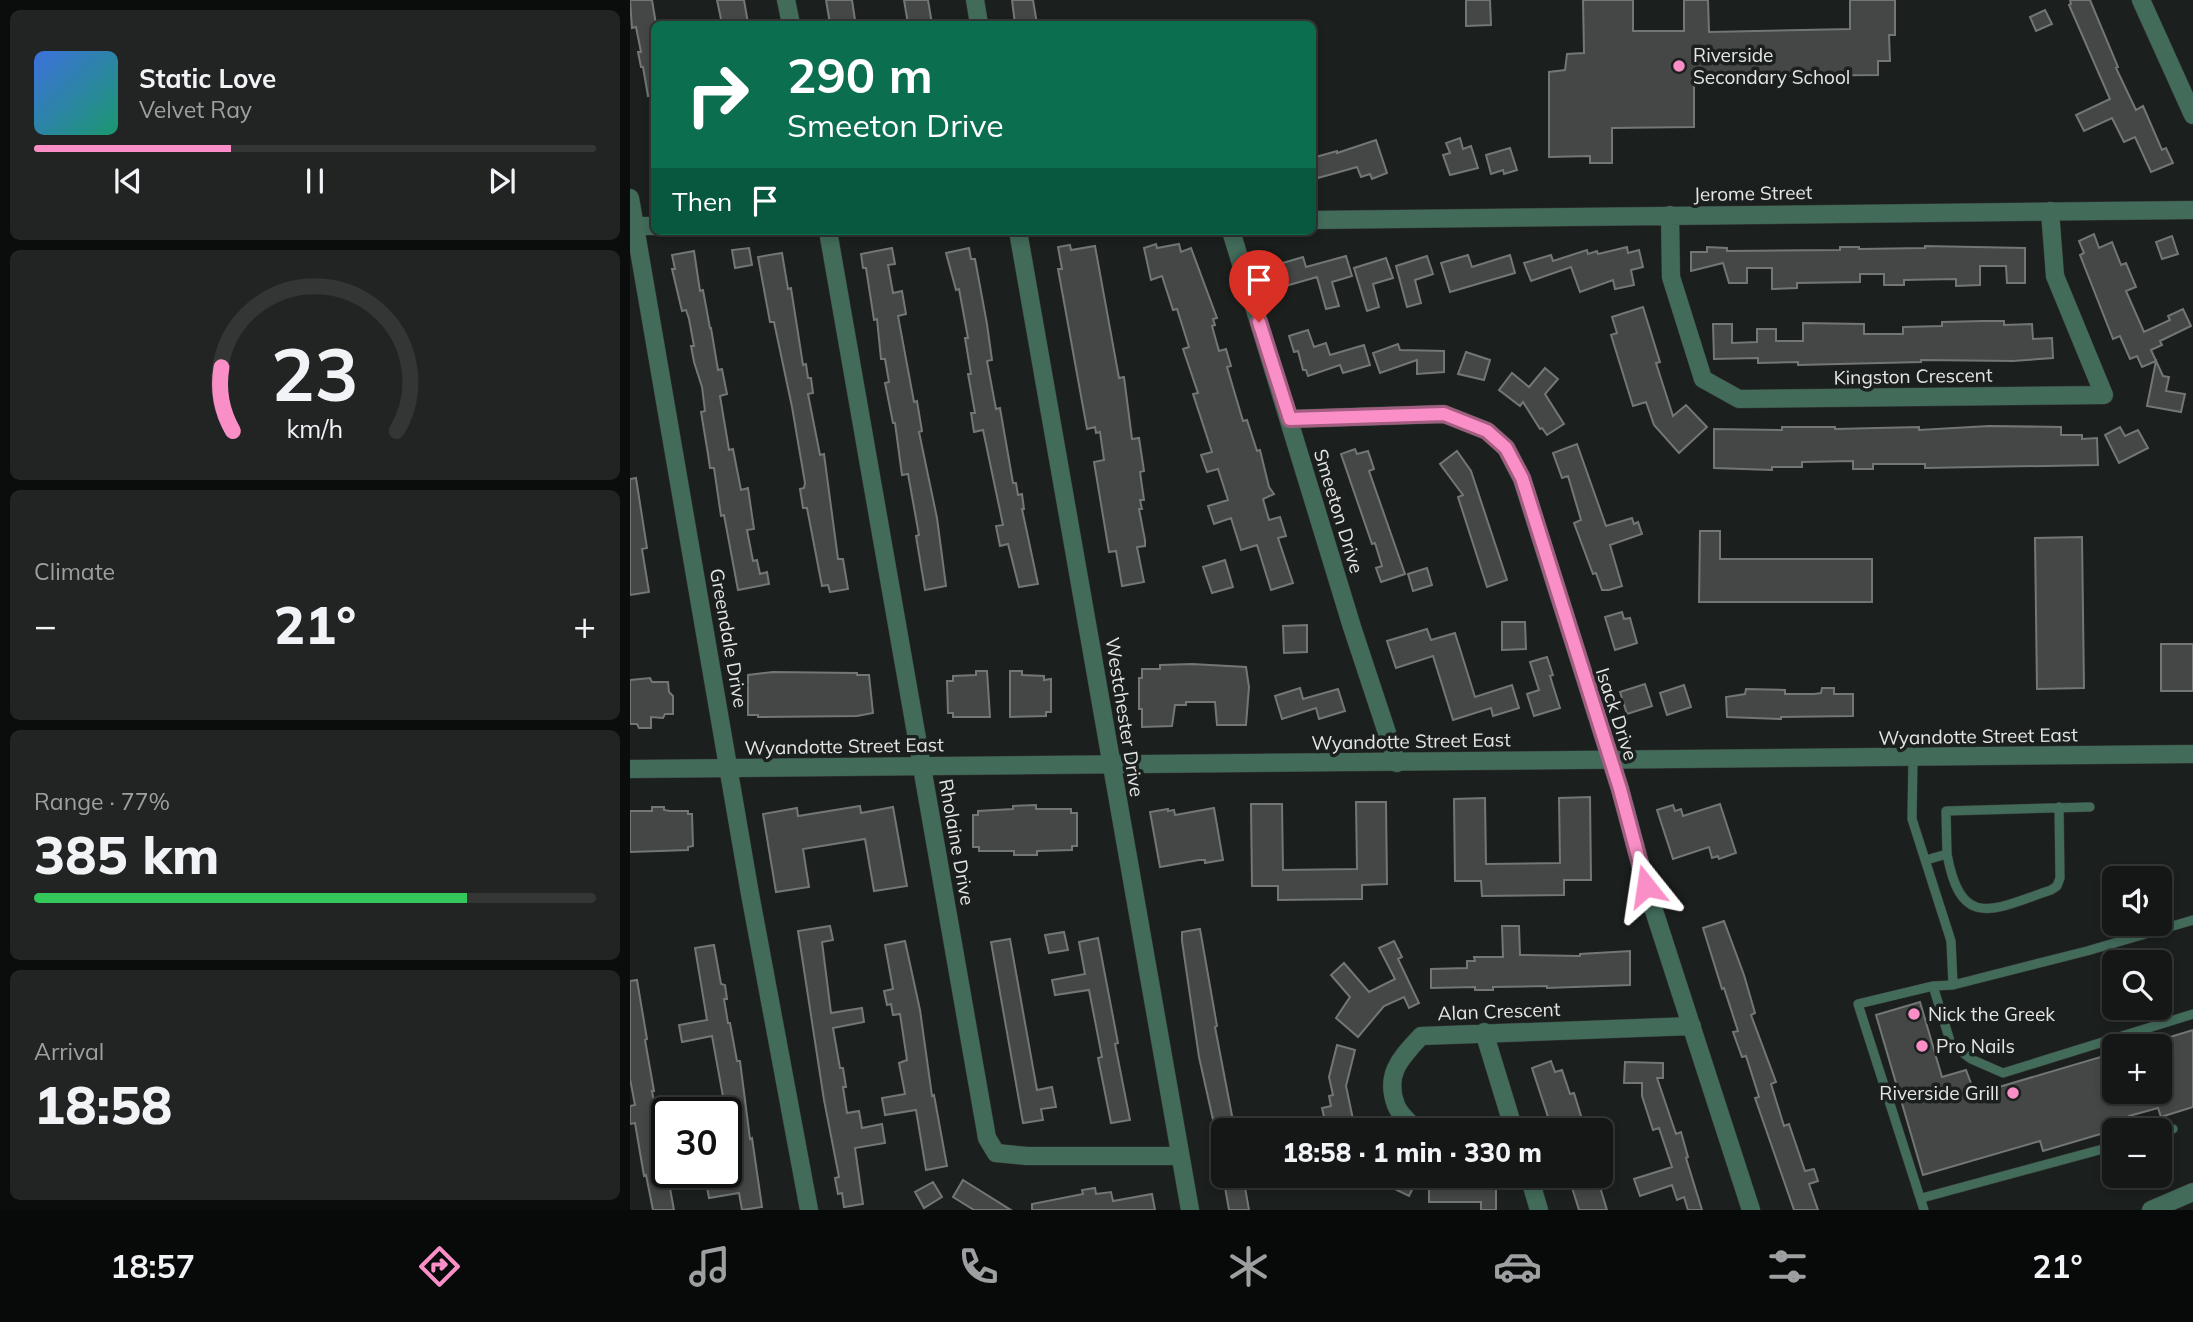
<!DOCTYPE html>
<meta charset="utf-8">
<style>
body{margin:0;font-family:Mulish,sans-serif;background:#212423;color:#f1f3f6;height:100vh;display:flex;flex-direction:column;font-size:26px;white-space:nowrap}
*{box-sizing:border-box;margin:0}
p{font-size:23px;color:#9d9fa1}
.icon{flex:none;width:38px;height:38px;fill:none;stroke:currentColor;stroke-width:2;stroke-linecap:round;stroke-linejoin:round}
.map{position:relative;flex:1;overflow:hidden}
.details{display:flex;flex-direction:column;gap:10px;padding:10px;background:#0b0d0c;width:630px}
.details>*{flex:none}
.banner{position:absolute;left:21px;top:21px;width:665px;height:214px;border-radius:10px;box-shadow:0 4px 10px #0003,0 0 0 2px #333635;background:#0b6e4f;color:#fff;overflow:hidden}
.tools{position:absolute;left:1472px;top:866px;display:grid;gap:14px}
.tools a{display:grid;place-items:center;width:70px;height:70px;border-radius:10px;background:#141716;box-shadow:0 4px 10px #0003,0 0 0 2px #333635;font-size:35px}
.speed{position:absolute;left:21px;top:1097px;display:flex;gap:14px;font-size:35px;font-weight:700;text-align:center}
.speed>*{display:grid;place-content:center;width:91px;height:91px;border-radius:50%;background:#141716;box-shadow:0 4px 10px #0003,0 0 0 2px #333635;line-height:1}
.speed .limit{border:4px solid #111;border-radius:10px;background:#fff;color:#111}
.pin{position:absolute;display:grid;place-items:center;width:60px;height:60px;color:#fff;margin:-72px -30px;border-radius:50% 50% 50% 0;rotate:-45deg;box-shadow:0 0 7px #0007}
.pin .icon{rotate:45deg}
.me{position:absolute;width:77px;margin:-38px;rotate:345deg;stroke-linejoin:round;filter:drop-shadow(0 0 5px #0008)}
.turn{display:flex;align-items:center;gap:24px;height:147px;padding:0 21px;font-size:32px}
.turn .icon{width:91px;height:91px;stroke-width:2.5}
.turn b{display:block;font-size:49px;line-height:60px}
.then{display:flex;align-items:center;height:66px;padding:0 21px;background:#0003;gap:14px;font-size:26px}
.big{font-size:52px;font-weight:800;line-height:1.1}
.details .widget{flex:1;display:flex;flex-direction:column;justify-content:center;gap:10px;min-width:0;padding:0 24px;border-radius:10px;background:#212423}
.details .dial{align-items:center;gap:0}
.dial svg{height:182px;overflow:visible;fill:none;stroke:#333635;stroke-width:7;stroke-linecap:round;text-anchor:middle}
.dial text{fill:#f1f3f6;stroke:none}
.song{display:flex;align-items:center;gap:21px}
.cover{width:84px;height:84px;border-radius:10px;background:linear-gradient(135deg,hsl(220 70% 55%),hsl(160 70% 35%))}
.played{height:7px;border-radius:4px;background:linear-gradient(90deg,#fa8fc7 35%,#333635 35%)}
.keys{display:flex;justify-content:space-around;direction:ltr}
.heat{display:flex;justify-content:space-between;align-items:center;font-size:38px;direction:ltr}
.charge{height:10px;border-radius:5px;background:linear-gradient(90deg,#34c759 77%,#333635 0)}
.trip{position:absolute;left:581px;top:1118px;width:402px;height:70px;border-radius:10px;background:#141716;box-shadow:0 4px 10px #0003,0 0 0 2px #333635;font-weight:800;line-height:70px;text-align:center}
.tab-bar{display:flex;height:112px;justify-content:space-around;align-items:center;background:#080909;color:#9d9fa1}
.tab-bar .icon{width:49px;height:49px}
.tab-bar .active{color:#fa8fc7}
.tab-bar b{font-size:32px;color:#f1f3f6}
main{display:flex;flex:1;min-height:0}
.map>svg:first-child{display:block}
.building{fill:#444746;stroke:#727775;stroke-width:2}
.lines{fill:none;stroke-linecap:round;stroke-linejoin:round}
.service-casing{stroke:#373b39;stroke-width:10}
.minor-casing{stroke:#373b39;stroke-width:19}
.tertiary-casing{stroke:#373b39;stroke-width:19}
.service{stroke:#426b5a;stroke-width:9}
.minor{stroke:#426b5a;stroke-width:18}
.tertiary{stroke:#426b5a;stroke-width:18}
.route-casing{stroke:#a25d81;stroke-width:18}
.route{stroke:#fa8fc7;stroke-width:12}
.poi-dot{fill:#fa8fc7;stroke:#1b1f1d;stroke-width:2.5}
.labels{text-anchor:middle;stroke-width:7;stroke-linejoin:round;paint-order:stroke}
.poi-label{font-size:19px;fill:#e4e6e5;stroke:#1b1f1d;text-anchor:start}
.street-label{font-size:19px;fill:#e4e6e5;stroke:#1b1f1d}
</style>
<main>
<section class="details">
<div class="widget">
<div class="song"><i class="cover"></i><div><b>Static Love</b><p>Velvet Ray</p></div></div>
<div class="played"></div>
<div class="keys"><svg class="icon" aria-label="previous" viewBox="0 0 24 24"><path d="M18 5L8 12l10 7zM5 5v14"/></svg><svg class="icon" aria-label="pause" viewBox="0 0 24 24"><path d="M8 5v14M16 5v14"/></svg><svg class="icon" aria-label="next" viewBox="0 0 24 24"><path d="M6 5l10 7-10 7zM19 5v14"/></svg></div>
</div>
<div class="widget dial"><svg viewBox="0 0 100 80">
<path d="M14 69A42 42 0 1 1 86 69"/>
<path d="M14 69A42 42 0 0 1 9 41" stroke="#fa8fc7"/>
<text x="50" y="56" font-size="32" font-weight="700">23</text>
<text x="50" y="72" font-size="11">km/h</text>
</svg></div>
<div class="widget"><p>Climate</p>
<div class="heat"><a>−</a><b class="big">21°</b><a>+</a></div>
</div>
<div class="widget"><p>Range · 77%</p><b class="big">385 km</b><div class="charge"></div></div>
<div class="widget"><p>Arrival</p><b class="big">18:58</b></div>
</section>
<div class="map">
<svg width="1563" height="1210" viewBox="0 0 1563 1210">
<rect width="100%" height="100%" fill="#1b1f1d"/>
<path class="building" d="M0 0H22L26 24H24V95L18 96 13 67H11L8 52H11L6 27 2 28Z
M87 0H114L118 23 92 24Z
M196 0H222L225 20 217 21 218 24H200Z
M274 0H298L302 24H278Z
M382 0H403L407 24H385Z
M836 0H860L861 25 836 26Z
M953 0H1003V31H1054V0H1078L1079 32 1220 29V0H1265V35H1259L1260 61H1248V75L1064 77V127L982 128V163H960V156L919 157V72L935 70 937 54 954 53Z
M1440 0H1460L1488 67 1486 68 1506 110 1513 106 1532 150 1536 148 1543 163 1521 172 1505 137 1494 142 1482 118 1454 131 1446 115 1480 99 1439 5 1441 4Z
M1415 10 1422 24 1406 31 1400 17Z
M830 138 833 149 841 146 848 168 820 175 813 155 820 153 816 143Z
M746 140 757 173 742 179 740 174 731 177 727 167 688 178 682 158 707 151V153Z
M880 148 887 170 874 174 873 170 861 174 856 155Z
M1464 234 1469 248 1482 242 1491 265 1496 263 1506 287 1496 291 1514 332 1540 320 1538 316 1553 309 1561 326 1530 341 1532 345 1521 350 1533 376 1539 377 1536 391 1555 394 1551 412 1517 406 1526 361 1512 367 1507 356 1500 359 1490 336 1483 339 1450 255 1454 253 1449 241Z
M1542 236 1548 254 1532 259 1526 242Z
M526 244 527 248 549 244 551 252 561 248 587 318 583 319 585 325 582 326 589 351 596 349 601 366 597 367 613 421 617 420 627 451 630 450 639 487 644 494 633 499 639 520 650 517 656 536 648 538 663 583 641 590 627 545 611 550 601 518 584 524 578 506 598 500 588 469 577 472 571 455 582 452 563 394 568 393 553 349 559 347 547 309 543 310 532 276 521 280 514 248Z
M440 245 441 250 465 246 489 378 494 377 502 439 509 438 514 471 510 472 514 500H510L512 509H509L515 540V546L507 547 514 582 492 586 486 551 479 552 464 462 474 460 470 432 466 433 465 427 457 429 428 269H432L428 247Z
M1295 246 1395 248V283H1377L1376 266H1350V285L1326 286V279L1274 280V285H1254V274H1230V282L1167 283V288L1142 289V268H1117V283H1099L1093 263 1061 271V252H1077V247L1097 248V251L1210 250V247H1229V249L1295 248Z
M997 247 998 253 1009 250 1013 267 1001 270 1004 285 985 289 983 280 950 292 941 267 901 281 894 263 921 255 923 261 957 250 958 254 967 251 968 254Z
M119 248 122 265 105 268 102 250Z
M262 248 265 264 258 265 263 293 272 291 276 314 268 316 284 402 287 401 292 431 289 432 307 518 316 586 295 590 286 536 289 535 278 474 272 475 265 423H263L255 383 259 382 255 359H251L247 319 244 320 236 268H233L231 254Z
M339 248 341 259H345L357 324 362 360 357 361 366 409 370 408 383 483H386L388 495 392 494 394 509H392L408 584 389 587 378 544 370 546 366 526 373 525 353 430 344 432 341 413H345L338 374H341L335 338H338L329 289 326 290 316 253Z
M64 251 70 291 73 290 80 328H81L88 370 92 369 97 394 90 396 99 450 103 449 111 490 118 488 124 529 117 530 123 561 127 560 130 574 137 572 139 584 108 590 94 515 91 516 84 468H80L78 454 71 412 75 411 72 387 64 362 61 346H64L59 319 56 310 52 311 42 269H45L42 255Z
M152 253 158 289 161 288 173 365 176 364 178 378H181L183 393 178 394 190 455 194 454 208 559H213L218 589 200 592 198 585 192 586 177 508H173L170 489 174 488 175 483 162 407 144 322H140L128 257Z
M838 255 842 267 880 255 885 273 820 292 811 263Z
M716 256 722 276 702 282 709 306 696 309 687 277 652 287 646 265 673 257 676 267Z
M797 256 803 274 785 280 791 303 777 307 766 266Z
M756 258 763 278 743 284 749 307 737 311 724 268Z
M1013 307 1030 362 1026 363 1043 416 1056 405 1077 427 1049 453 1024 425 1016 402 1003 406 981 335 987 333 982 317Z
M1353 321H1374V325L1402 324 1403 339 1422 338 1423 358 1383 361 1291 360V362L1168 365V362L1128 363V358L1084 359 1083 324H1102V343L1127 342V329H1146V341H1173V323L1234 324V334H1273V327L1312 326V322Z
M678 330 684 347 696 343 700 355 734 345 740 365 713 373 710 365 678 376 676 370H673L668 351 664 352 659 336Z
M768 344 770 350 814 351V372L787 374V360L750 373 743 353Z
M836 352 860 360 854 380 828 374Z
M915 368 928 379 915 394 934 424 917 435 912 428 910 429 893 402 890 406 869 390 882 373 899 387Z
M1359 426 1431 427V435H1452V439L1467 438 1468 465 1295 468V464H1243V469H1223V461L1172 462V467H1142V470L1084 468V429L1152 430V427H1205V429L1289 427V430Z
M1490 427 1495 436 1508 430 1518 448 1489 463 1475 435Z
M947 444 976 526 1002 518 1004 524 1008 522 1012 534 980 545 992 586 979 590H972L966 573 963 574 944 523 951 520 938 476 932 478 923 453Z
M725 449 727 454 738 451 744 469 739 471 775 574 751 582 746 568 752 566 745 543 742 544 711 454Z
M827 451 841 471 877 580 857 587 828 497 833 495 810 464Z
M6 478 17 548 12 549 19 592 0 595V479Z
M1070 531H1090V559H1242V602H1069Z
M1452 537 1454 688 1407 689 1405 538Z
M595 560 603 587 582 593 573 567Z
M797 568 802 585 783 591 778 574Z
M992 612 994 619 1000 618 1007 643 985 650 975 617Z
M872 622H895L896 649 872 650Z
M677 625V652L654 653 653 626Z
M797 629 801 640 825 633 845 697 882 685 889 708 863 716 861 708 823 720 803 656 766 668 757 641Z
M1531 644H1563V691H1531Z
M917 657 923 675 920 676 930 708 904 716 897 694 909 690 900 662Z
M562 664 616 667 619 687 616 725H587L585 702H556V705H545L542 726 512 727V709H509V678H512V669H530V665Z
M346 671H357L360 717H323V713H318L317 681H323V676L346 675Z
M380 671H392V675L414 676V680L421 679V712H416V716L380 717Z
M143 672 227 673V675H239L243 713 227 716 128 717V715H118V675Z
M20 678 22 682H38L39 692 43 696V714H35L33 718 21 717V728H9L7 724H0V680Z
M1015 684 1022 706 997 714 990 692Z
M1054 685 1061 707 1037 715 1030 693Z
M670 688 673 699 708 689 715 711 689 719 686 708 652 719 645 696Z
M1192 688H1204V694H1223V716L1151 717V719L1097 717 1096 697 1115 694 1116 689 1155 690V694H1184L1191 693Z
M960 797 961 880H934V895L852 896 851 881H825L824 799 855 798 856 864 930 863 929 798Z
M726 802H756L757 884 732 885V899L648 900V886H622L621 804H652L653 870 727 869Z
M1090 804 1106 853 1089 859 1088 856 1082 858 1079 847 1043 859 1027 810 1043 805 1045 811 1051 809 1053 816Z
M406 805V809H441V813H447V846H442V850L407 851V855H384V851H349V847H343V815H348V811L383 809V806Z
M230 806 231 813 263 807 277 886 244 891 235 839 173 849 179 887 146 892 133 814 167 808 168 816Z
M22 807H34V810L40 811H58V814H62L63 846 58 847V850L0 852V811H22Z
M584 808 593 860 575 863V860H569L530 867 520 812 538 809V811L544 810 545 815Z
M1094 921 1114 975 1125 1013 1121 1015 1146 1082 1141 1084 1154 1126 1159 1124 1175 1171 1184 1169 1188 1181 1179 1184 1188 1210H1164L1125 1098 1129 1097 1116 1056 1112 1057 1103 1032 1108 1031 1094 988 1092 989 1073 928Z
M200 926 203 940 192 942 201 1013 232 1008 234 1022 203 1028 210 1068H213L216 1087H213L217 1113 229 1111 232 1128 252 1124 255 1143 225 1148 233 1204 214 1207 212 1193 208 1194 205 1178 209 1177 194 1100 168 931Z
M872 926H889L890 955 950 956V954L1000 951V985L917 988V986L863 987V990H845V987L801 988V969L837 968V961H845L844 957H873Z
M570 929 587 1026 585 1027 603 1121 584 1124 569 1057 552 941V932Z
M434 932 438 950 419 953 415 935Z
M468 938 488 1043 485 1044 500 1120 481 1123 468 1058 472 1057 459 990 425 995 422 980 455 974 449 942Z
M380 939 407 1090 422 1087 426 1107 411 1109 413 1120 393 1123 361 942Z
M275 941 290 1010 302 1096 304 1095 317 1166 296 1170 286 1110 255 1115 252 1098 275 1094 269 1063 277 1060 270 1014 263 1015 261 1004 257 1005 254 991 263 989 255 945Z
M764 941 772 957 768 959 789 1003 779 1008 774 997 754 1006 728 1037 706 1018 720 997 701 975 714 963 739 992 765 979 749 948Z
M84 945 91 984 95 985 97 999H94L98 1023H100L107 1061H110L120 1139 122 1138 132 1207 112 1210 109 1193 79 1198 76 1181 103 1176 96 1139V1113L82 1036 52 1042 49 1025 77 1020 65 948Z
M7 980 17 1039 15 1040 24 1091H22L44 1210H23L16 1175 14 1176 5 1123 0 1124V1106L5 1105 0 1079V981Z
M1290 1002 1312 1077 1336 1070 1345 1094 1484 1053V1092H1530V1040L1563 1030V1107L1531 1117 1528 1108 1499 1116 1501 1125 1413 1151 1410 1141 1293 1175 1246 1015Z
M707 1045 725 1050 716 1086 724 1124 697 1130 692 1108 701 1106 699 1096 703 1095 699 1077Z
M921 1061 925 1072 932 1070 940 1094 944 1093 952 1119 922 1129 902 1068Z
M995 1062 1033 1063V1078H1027L1046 1134 1051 1132 1058 1157 1056 1158 1072 1210H1058L1054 1197 1047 1200 1042 1185 1010 1196 1004 1179 1042 1167 1029 1128 1023 1130 1012 1096V1083H994Z
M593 1176H613L619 1210H599Z
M738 1176H789L779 1196Z
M947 1176H971L974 1186 970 1187 977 1210H949L939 1178Z
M333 1180 381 1210H344L323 1197Z
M303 1182 312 1197 294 1208 285 1192Z
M799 1182H852V1185H866V1210H851V1202H799Z
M465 1188 466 1194 481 1192 483 1201 522 1194 525 1210H402V1204L453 1194 452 1190Z"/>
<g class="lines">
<g class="service-casing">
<path id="service" d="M1283 758 1282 819 1321 941 1323 985
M1317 854C1331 932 1364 909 1421 890L1427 886 1430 878 1429 807
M1296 860 1317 854 1316 811 1460 807
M1303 986 1321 1044 1341 1059 1373 1073 1563 1014
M1530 1133 1543 1129
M1292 1198 1484 1146
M1294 1210 1228 1004 1303 986 1323 985 1457 951 1563 920"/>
</g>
<g class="minor-casing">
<path id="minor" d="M156 0 161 24
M345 0 349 24
M1511 0 1563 115
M0 198 120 894 179 1210
M1040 215 1041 277 1073 379 1109 399 1474 395 1425 276 1420 211
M682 220 1563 210
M0 226H24
M198 231 357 1138 366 1153 397 1156H550
M388 231 560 1210
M601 231 722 627 767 763
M660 419 814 414 857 431 876 448 892 479 990 789 1016 886 1121 1210
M854 1032 884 1130
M787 1130C780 1123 769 1114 766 1105 754 1073 772 1057 791 1036L1062 1026
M899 1176 909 1210
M1521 1210 1563 1192"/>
</g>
<g class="tertiary-casing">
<path id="tertiary" d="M0 769 1563 754"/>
</g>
<use href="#service" class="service"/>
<use href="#minor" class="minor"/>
<use href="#tertiary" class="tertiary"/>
</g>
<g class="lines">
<g class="route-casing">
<path id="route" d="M629 322 660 419 814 414 857 431 876 448 892 478 990 789 1016 886"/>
</g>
<use href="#route" class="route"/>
</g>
<g class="poi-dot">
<circle cx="1049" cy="66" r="7"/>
<circle cx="1284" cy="1014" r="7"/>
<circle cx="1292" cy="1046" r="7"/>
<circle cx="1383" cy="1093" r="7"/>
</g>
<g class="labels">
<g class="poi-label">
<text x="1063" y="62">Riverside<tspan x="1063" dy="22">Secondary School</tspan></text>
<text x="1298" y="1021">Nick the Greek</text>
<text x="1306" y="1053">Pro Nails</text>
<text x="1369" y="1100" text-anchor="end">Riverside Grill</text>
</g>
<g class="street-label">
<text transform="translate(1123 193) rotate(-1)" y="7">Jerome Street</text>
<text transform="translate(1283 376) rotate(-1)" y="7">Kingston Crescent</text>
<text transform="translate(709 511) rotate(73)" y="7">Smeeton Drive</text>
<text transform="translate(99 638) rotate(80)" y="7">Greendale Drive</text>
<text transform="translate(987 714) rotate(72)" y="7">Isack Drive</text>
<text transform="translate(495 717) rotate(81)" y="7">Westchester Drive</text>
<text transform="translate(1348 736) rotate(-1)" y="7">Wyandotte Street East</text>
<text transform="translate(781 741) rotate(-1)" y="7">Wyandotte Street East</text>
<text transform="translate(214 746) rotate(-1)" y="7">Wyandotte Street East</text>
<text transform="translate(327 842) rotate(80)" y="7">Rholaine Drive</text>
<text transform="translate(869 1011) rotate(-2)" y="7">Alan Crescent</text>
</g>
</g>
</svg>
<div class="tools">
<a><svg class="icon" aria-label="sound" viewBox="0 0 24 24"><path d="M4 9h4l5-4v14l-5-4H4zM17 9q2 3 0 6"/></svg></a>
<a><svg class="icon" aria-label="search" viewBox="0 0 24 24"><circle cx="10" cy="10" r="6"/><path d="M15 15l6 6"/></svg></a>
<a>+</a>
<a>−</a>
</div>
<div class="speed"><div class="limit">30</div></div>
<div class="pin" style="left:629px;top:322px;background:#d93025"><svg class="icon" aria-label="arrive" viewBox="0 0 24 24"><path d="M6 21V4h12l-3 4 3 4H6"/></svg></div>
<svg class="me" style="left:1016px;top:886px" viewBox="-20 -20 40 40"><path d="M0-17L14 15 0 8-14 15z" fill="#fa8fc7" stroke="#fff" stroke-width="4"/></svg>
<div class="trip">18:58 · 1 min · 330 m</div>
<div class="banner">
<div class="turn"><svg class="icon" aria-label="right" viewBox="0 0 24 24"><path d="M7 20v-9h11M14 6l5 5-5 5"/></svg><div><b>290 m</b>Smeeton Drive</div></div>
<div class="then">Then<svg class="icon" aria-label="arrive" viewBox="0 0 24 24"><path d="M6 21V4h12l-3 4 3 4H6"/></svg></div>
</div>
</div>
</main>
<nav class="tab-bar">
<b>18:57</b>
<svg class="icon active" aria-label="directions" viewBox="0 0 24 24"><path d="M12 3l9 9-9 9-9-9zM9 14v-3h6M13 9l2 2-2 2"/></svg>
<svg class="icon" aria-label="music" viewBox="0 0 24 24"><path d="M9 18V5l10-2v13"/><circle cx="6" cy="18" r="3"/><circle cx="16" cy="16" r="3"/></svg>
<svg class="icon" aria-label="phone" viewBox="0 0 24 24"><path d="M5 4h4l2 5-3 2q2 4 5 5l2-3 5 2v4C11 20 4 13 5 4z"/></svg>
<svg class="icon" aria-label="climate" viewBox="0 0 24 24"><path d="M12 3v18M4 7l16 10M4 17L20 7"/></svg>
<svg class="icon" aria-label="car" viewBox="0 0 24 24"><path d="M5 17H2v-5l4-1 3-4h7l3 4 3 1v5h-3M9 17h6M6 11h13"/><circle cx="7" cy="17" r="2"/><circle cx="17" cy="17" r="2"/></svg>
<svg class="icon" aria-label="filters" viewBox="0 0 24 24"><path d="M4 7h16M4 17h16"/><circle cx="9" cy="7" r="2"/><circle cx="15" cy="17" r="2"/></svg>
<b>21°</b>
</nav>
